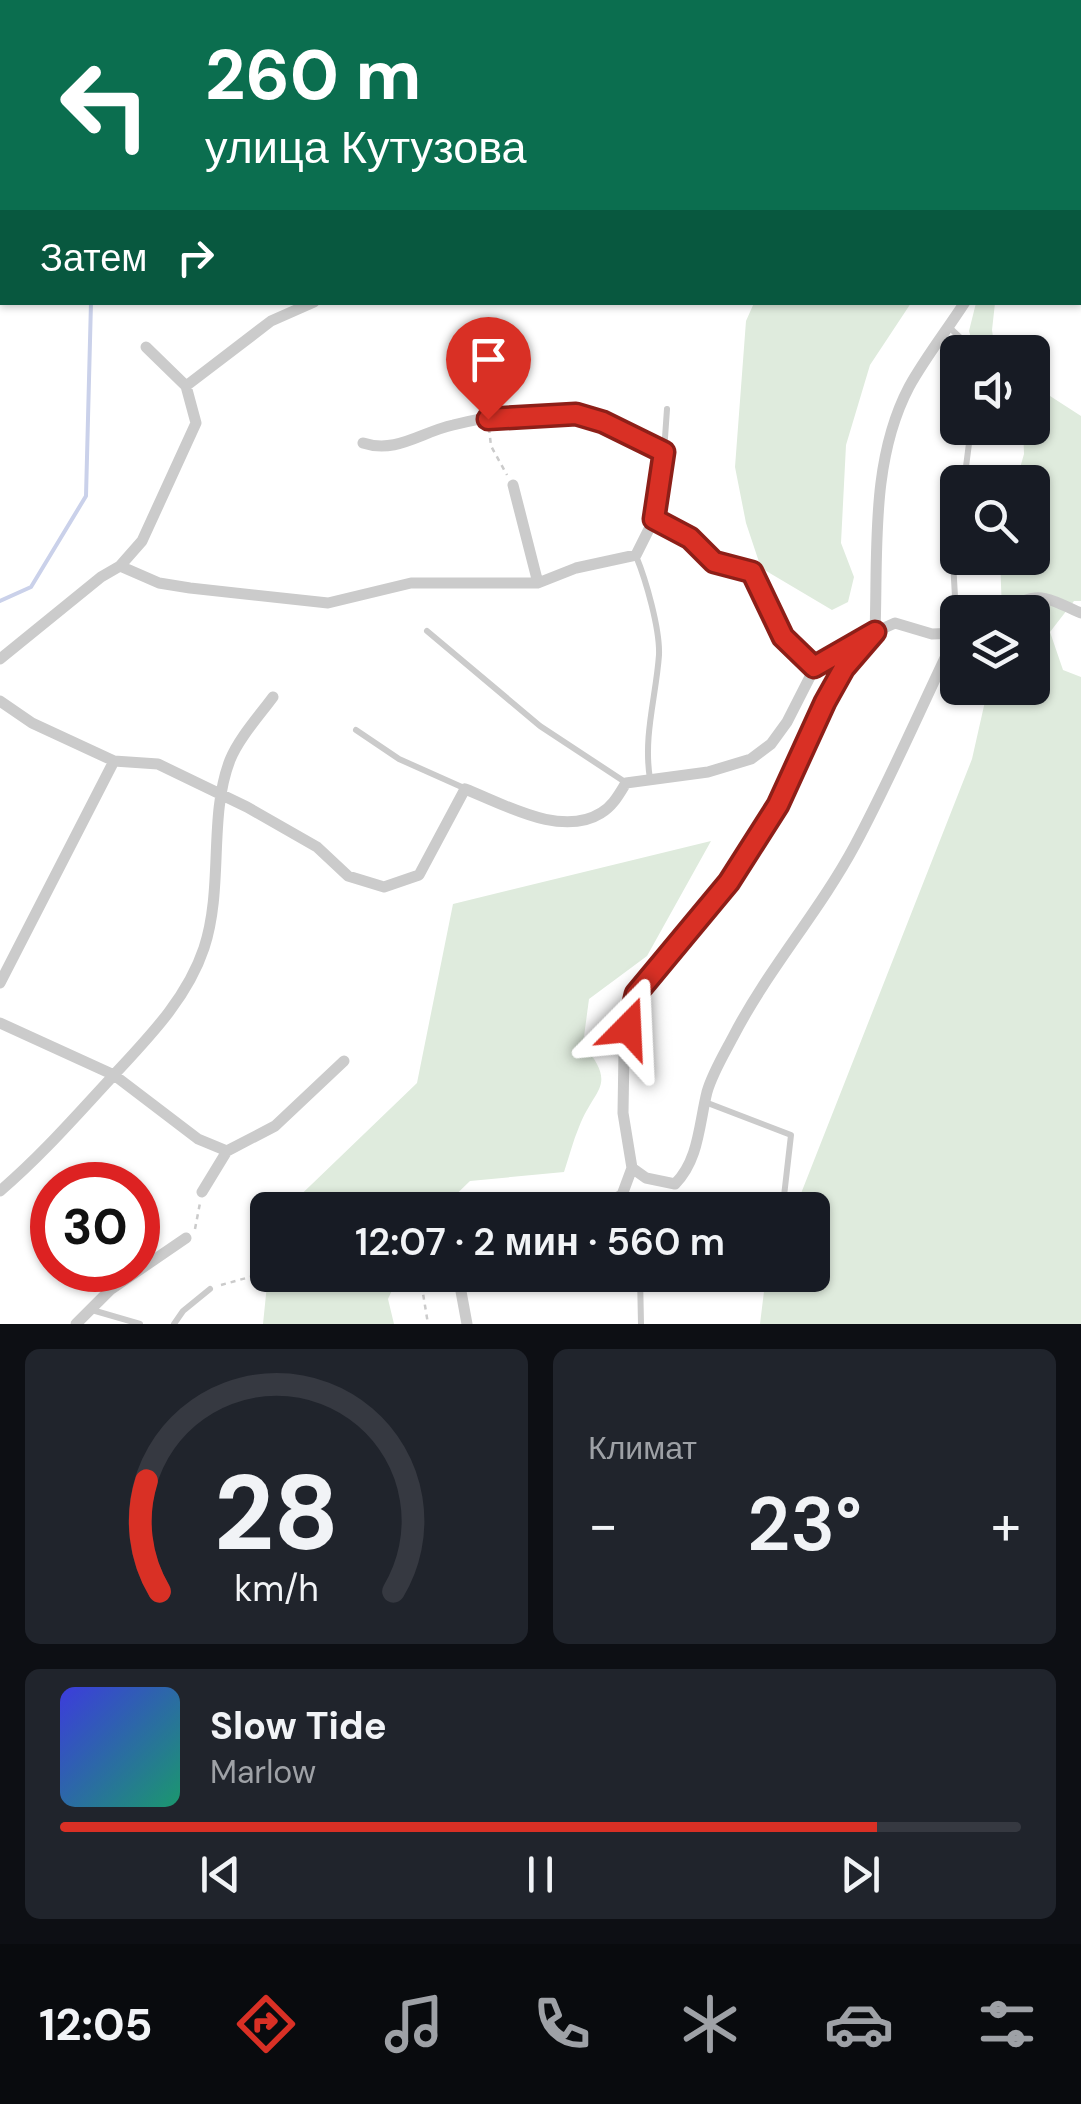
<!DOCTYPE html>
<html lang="ru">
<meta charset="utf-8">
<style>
body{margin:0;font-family:"DM Sans",sans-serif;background:#20242c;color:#f1f3f6;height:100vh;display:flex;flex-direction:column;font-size:38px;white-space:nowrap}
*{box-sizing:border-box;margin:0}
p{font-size:32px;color:#9ea1a6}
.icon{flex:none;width:55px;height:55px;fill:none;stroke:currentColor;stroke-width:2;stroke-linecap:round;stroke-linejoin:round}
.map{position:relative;height:1324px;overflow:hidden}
.drawer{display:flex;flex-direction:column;gap:25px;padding:25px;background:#0d0f14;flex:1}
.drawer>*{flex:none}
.hud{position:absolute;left:0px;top:0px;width:1082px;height:305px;box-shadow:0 2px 8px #0004;background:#0b6e4f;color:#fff;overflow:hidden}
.controls{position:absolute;left:940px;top:335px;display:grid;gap:20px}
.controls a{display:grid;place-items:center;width:110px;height:110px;border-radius:15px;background:#171b24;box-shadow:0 2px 8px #0004;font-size:50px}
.speed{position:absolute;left:30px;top:1162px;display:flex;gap:20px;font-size:50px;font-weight:700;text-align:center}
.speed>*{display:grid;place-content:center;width:130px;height:130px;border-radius:50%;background:#171b24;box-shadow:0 2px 8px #0004;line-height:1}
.speed .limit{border:15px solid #d22;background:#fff;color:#111}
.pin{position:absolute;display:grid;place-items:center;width:85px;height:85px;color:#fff;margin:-102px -42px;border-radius:50% 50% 50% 0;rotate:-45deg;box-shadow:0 0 10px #0007}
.pin .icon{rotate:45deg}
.me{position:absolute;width:110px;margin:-55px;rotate:21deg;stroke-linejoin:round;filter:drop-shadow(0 0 8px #0008)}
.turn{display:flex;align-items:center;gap:35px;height:210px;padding:0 40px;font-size:45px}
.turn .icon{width:130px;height:130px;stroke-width:2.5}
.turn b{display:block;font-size:70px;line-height:85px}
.then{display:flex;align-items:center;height:95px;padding:0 40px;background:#0003;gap:20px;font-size:38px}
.big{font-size:75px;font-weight:600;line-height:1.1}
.drawer .widget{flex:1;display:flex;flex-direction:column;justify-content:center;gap:15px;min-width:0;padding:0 35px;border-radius:15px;background:#20242c}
.drawer .dial{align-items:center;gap:0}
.dial svg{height:260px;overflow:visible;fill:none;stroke:#363941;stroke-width:7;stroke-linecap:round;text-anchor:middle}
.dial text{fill:#f1f3f6;stroke:none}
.song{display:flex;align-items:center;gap:30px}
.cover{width:120px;height:120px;border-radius:15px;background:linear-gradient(135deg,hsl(240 70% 55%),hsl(160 70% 35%))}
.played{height:10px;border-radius:5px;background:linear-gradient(90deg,#d93025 85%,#363941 85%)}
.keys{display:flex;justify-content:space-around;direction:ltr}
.heat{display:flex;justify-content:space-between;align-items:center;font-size:55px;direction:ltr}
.drawer .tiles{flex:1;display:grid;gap:25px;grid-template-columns:1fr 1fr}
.widget:last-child{grid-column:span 2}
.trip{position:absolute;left:250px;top:1192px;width:580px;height:100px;border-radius:15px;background:#171b24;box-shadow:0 2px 8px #0004;font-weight:600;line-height:100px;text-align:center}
.tabs{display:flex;height:160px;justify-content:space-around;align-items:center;background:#090b0e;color:#9ea1a6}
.tabs .icon{width:70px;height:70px}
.tabs .active{color:#d93025}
.tabs b{font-size:45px;color:#f1f3f6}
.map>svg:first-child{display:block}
.green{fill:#dfebdd}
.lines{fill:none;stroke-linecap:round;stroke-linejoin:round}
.stream{stroke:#cad1ea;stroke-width:4}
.path{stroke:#cbcbcb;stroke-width:2.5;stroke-dasharray:5 5;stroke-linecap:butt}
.service{stroke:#cbcbcb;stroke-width:6}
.minor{stroke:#cbcbcb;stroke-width:11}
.trunk{stroke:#9e9e9e;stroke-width:20}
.route-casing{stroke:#8d1f18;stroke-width:25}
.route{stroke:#d93025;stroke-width:18}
</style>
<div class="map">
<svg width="1081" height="1324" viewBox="0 0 1081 1324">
<rect width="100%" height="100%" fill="#fff"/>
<path class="green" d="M575 0H953L955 2H573Z
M754 303H911L870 365 846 445 841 543 854 577 848 602 832 610 761 568 746 523 735 467 746 321Z
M976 303H995L992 330 995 352H975L969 331Z
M1033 385 1081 416V601H1074L1050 632 1063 670 1081 677V1324H760L766 1275H812L813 1227 822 1215 800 1196 972 759 988 688H1032V612H1002L1000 558H1032V482H1016L1024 454 1023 428H1032Z
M711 841 647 956 589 999 583 1044C618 1087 595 1086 579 1127 573 1141 569 1157 564 1172L470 1181 440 1210H285L417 1083 453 904Z
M268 1275H399L388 1299 394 1324H263Z"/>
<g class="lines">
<path class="stream" d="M78 0V2
M0 601 31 587 86 496 91 302"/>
<path class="path" d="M489 428 491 446 507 475
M195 1229 200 1203
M420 1275 428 1324
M221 1285 268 1272"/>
<path class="service" d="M1080 87 1081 86
M1080 158H1081
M950 328 967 344 966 352
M664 452 667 409
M964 482 971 428
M636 556C646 580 660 629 659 655 656 697 643 736 650 779
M427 631 540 726 625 782
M957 633 953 561 958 530
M356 730 399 759 464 788
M705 1102 791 1135 784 1196
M623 1196 627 1210
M640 1275 641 1324
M92 1310 140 1324
M174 1324 183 1311 210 1289"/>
<path class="minor" d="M349 0 351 2
M1028 0 1030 2
M164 2 165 0
M315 2 322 0
M1080 226 1081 227
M0 259 2 254
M186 386 271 321 314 302
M513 485 538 583
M654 519 690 538 714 561 752 572 783 637 815 667
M120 566 159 583 190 588 328 603 411 583H538L576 568 636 555 654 519 664 452C637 439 608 419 578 414 539 408 490 416 453 425 421 432 396 454 363 443
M997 612C1041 593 1036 593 1081 613
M875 632C878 552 870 461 909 387 925 358 947 330 965 302
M0 659 101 577 120 566 142 541 196 423 186 386 146 347
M0 701 32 723 114 761 158 764 247 807 317 847 348 876 384 887 419 875 465 789C504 804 561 838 601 813 613 806 619 794 626 783L708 772 751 759 771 744 787 722 815 667 875 632 895 623 932 634 958 633
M0 983 114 761
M0 1023 114 1075 198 1139 227 1151
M632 1168 646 1178 675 1184C699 1160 699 1124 707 1092 712 1074 724 1054 733 1037 768 969 819 912 855 845 892 776 923 703 957 633
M0 1191C41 1156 75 1117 112 1077 148 1038 187 999 204 948 224 887 208 817 230 760 239 738 259 716 273 697
M202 1192 227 1151 275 1126 344 1061
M575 1210 593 1209 622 1195 632 1168 623 1113 624 1051 636 994 729 882 778 805 825 702 844 669 869 639
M458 1275 467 1324
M76 1324 110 1290 186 1238"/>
<path class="trunk" d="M0 84 2 92
M0 167 2 155"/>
</g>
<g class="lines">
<g class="route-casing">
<path id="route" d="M488 419 576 414 603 422 664 452 654 519 690 538 714 562 752 572 783 637 814 667 875 632 844 668 825 702 778 805 729 882 636 994 628 1028"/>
</g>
<use href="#route" class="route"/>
</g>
</svg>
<div class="controls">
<a><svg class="icon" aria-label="sound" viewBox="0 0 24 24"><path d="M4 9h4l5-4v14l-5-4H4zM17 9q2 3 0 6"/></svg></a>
<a><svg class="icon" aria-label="search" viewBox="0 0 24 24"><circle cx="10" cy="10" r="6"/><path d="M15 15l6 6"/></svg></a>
<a><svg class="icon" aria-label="layers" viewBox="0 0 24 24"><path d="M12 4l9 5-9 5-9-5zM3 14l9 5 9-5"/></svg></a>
</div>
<div class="speed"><div class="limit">30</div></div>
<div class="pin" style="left:488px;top:419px;background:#d93025"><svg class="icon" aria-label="arrive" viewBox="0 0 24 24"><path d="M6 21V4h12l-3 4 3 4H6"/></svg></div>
<svg class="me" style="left:628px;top:1028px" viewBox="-20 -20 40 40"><path d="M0-17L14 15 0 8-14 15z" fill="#d93025" stroke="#fff" stroke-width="4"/></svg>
<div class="trip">12:07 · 2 мин · 560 m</div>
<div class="hud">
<div class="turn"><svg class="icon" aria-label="left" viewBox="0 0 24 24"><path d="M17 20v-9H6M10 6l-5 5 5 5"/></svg><div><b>260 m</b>улица Кутузова</div></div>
<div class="then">Затем<svg class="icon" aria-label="right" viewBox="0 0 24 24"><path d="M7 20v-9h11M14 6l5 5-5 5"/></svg></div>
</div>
</div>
<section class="drawer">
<div class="tiles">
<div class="widget dial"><svg viewBox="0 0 100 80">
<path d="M14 69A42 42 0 1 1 86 69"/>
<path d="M14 69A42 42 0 0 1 10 35" stroke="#d93025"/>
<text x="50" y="56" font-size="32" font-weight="700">28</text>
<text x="50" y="72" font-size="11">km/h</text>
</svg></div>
<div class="widget"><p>Климат</p>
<div class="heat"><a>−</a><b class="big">23°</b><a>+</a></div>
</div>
<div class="widget">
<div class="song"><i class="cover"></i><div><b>Slow Tide</b><p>Marlow</p></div></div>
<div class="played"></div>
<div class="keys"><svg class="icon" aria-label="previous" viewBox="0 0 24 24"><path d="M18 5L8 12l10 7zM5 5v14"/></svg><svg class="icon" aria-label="pause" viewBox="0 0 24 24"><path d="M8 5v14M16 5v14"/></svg><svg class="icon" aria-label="next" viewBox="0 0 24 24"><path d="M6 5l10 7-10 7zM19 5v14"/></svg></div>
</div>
</div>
</section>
<nav class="tabs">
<b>12:05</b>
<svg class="icon active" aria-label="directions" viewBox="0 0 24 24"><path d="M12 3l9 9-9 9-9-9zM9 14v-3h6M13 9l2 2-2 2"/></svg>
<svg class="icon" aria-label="music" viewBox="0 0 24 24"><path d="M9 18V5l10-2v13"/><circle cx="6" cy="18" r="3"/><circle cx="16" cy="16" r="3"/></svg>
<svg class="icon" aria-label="phone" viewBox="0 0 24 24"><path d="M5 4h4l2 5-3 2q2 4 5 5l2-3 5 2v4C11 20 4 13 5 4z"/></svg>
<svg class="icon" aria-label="climate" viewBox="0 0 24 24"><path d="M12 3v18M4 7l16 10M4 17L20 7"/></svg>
<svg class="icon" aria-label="car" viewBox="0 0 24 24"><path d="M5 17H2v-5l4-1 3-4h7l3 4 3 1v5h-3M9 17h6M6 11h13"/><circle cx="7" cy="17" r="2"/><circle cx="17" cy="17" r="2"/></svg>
<svg class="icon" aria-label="filters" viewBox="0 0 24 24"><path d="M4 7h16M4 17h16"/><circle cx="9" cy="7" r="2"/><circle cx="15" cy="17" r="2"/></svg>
</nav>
